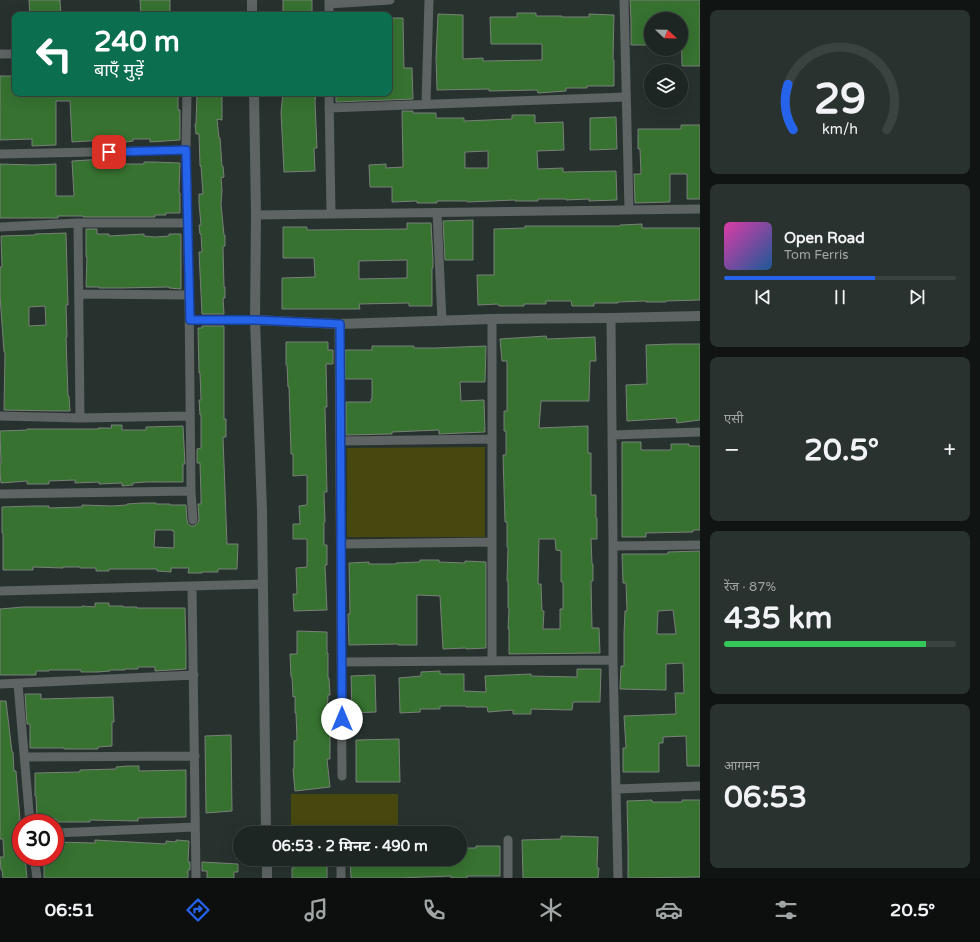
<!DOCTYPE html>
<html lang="hi">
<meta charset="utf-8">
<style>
body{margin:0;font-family:"Varela Round","Noto Sans Devanagari",sans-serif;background:#2a322f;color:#f1f3f6;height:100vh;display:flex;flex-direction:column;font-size:15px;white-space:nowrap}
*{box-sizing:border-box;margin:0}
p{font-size:13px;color:#a0a5a5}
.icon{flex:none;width:22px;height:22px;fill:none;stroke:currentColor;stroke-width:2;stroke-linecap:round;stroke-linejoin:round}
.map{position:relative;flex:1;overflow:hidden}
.drawer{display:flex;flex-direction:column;gap:10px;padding:10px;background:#101513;width:280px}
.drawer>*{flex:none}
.top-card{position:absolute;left:12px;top:12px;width:380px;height:84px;border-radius:8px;box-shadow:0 4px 16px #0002,0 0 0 1px #3b4340;background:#0b6e4f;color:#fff;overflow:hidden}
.needle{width:26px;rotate:112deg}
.buttons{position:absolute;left:644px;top:12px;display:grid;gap:8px}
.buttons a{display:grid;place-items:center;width:44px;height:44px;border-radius:50%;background:#1d2622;box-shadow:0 4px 16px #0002,0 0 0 1px #3b4340;font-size:20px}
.speed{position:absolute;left:12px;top:814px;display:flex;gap:8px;font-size:20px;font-weight:700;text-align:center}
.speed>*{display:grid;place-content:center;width:52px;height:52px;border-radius:50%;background:#1d2622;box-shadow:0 4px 16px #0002,0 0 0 1px #3b4340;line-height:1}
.speed .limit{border:6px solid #d22;background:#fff;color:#111}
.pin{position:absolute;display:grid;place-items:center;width:34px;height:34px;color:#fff;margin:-17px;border-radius:8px;box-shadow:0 2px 6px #0006}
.me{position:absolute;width:44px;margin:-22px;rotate:0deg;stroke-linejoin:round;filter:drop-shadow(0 0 3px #0008)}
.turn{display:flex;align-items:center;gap:14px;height:84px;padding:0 16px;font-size:18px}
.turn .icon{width:52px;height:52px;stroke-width:2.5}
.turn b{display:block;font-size:28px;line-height:34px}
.big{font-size:30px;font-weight:700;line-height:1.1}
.drawer .card{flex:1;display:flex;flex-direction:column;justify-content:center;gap:6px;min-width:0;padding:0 14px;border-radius:8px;background:#2a322f}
.drawer .dial{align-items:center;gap:0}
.dial svg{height:104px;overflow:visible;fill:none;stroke:#3b4340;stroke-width:7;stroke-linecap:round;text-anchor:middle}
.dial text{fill:#f1f3f6;stroke:none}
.song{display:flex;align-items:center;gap:12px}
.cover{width:48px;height:48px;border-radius:6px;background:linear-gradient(135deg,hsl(320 70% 55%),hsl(210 70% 35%))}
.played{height:4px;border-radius:2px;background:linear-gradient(90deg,#2563eb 65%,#3b4340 65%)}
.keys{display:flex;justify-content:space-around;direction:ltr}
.heat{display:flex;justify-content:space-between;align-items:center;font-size:22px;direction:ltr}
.charge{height:6px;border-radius:3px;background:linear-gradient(90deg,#34c759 87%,#3b4340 0)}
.trip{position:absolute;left:233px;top:826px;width:234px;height:40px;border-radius:20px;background:#1d2622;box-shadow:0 4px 16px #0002,0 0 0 1px #3b4340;font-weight:700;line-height:40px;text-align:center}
.menu{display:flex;height:64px;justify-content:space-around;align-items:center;background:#0c0f0e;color:#a0a5a5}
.menu .icon{width:28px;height:28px}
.menu .active{color:#2563eb}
.menu b{font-size:18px;color:#f1f3f6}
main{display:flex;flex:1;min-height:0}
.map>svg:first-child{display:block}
.green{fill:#46480f}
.building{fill:#377231;stroke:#798078;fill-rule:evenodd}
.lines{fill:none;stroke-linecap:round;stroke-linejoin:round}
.minor{stroke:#5e6364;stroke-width:9}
.tertiary{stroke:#5e6364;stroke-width:10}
.route-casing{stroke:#184099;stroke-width:10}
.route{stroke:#2563eb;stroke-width:7}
</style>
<main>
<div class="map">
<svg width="700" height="878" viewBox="0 0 700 878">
<rect width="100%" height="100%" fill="#27322e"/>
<path class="green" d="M485 447V537H347V448Z
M291 794H398V833H291Z"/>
<path class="building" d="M29 0H60L61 15H30Z
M140 0H170V15H141Z
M283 0H312V15H283Z
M630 0H700V66H682L681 19H651V45H631V21Z
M517 13H536V16H562V17H589V14L614 15 613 59 614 60V86H587V88H566V91L538 93 537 90 489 91V89L437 90 436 58 438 14 463 15V59L483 58V61L542 60V44H491L490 17H517Z
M389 18H403L404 68H412L413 99 336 102V93H389Z
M0 76H15V93H178V110H180V140L150 142V139H133V141L119 143H105V140L72 142 70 101H56V145L32 146V139L0 140Z
M197 93H222V120L217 119 219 138H220L222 166H223L224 177 221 178 222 190 221 204 224 235H225V246L223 247 224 287H225V298H223L224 314H202L199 252H202L201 234H200L199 225H201L199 203V194H203L201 166H200L199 134H196L195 124H196Z
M283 93H316L315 102 317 148H314L315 171 284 172 281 112Z
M402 111H413V113H436V118H464V121L512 119V115H535V123L563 122 564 150 537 151 538 169 563 168V172L616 171 617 200 589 201V199L566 200V199H538V201H515V200L467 202V201H437V203H417V201L392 202V187H370L369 165 386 164V168L403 167ZM488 151V168H465V152Z
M616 117 617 149 590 150V118Z
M681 125H700V199H687V174H670V202L635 203 634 174H641L640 149H638V129H681Z
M104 159V164H144V162H155L180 163 179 193H180V213H166V215H155V217H83V216H58V218H0V164L34 165 56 164V196H74L72 161Z
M473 220V260H445L443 221Z
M407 223H431L433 260V268H432V306H409V303L359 304 360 309H282V278L315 277 314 258H283V227H307V230L407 229ZM407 260V278L359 279V261Z
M642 224V228H700V300L666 301V302H646V301L618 302V303H594V306H572L571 301H546V304H524V306H499L498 304 478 305 477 275H494V229L525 228V226H620V225Z
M86 229H97V234H109V236L144 234V236L155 237 169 236V234H181V289L169 288V287L121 288H99V287H86L87 257H86Z
M66 233 68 305H66L67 337H66L68 396H69L70 411H56L4 410 5 352H4L0 296V267H2L1 236 35 235V234ZM45 306 46 325 29 326V307Z
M202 326H224V419H226V437H223L227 544H238L237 569H218V572H202V573H188L189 568H171V572L157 571V569H109V571H96V568H80V567H63V568L33 567V570H3V533H2V507L33 506H49V508L82 507V505L112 506 127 505V504L142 503H156V504H170V505H186L187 520 188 524 191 526H194L198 523 199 520 198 504H201V496L200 463H197V449L201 448V415H200L199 400H201L200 373H199L198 328H202ZM155 530H172V531H174V548L154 547Z
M546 336 547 339 595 337 596 361H590L589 401H541L539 428 588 426V453H591V495H596V518H597V539H591L592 564H593V581H591L592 628H599L600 653 509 654V629H508L509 608H508V581H507L508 547H507V522H505L503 455H506V431H504V411H507V361H502L500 339ZM539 539H555L556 550 561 551V582H563V609H560V629H543L544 611H542L541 584H538Z
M286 342H328V350H333V364H326L327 407H325L327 492H324L325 522H324V545H327V565H325L327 610 294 611 293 594H297L296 568 307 567V539H293V524H300L299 506 307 505V475L293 476V454H291L289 387H288L287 365H286Z
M672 344H700V420L677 423 676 418 627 421 626 385 647 384 646 345Z
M372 346H414V348H435L486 346 485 382H460L461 401 484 400 485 432 439 434V430L392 432V434L346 435V402H371V399H372V379H345V350H372Z
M111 425H122V430H146V427L183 426 185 464H183V482H146L133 483V485L122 486V483L99 484V482L75 483V480L49 481V484H27V481L1 483 0 473V464H1L0 431 27 430V429H98V428H112Z
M622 442H641V450H671V444H689V446H700V530H693V532L646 533V537H622Z
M700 551V766H687L686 736 663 737V743H659V772H623V748H626L624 716 676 714 675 693H684L683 663 666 664V690L620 689 621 666H624V634L625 611H627L626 583H623L622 554H668V552ZM673 610 676 634H657L658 611Z
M420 560H439V562L465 563V561L486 562V648L466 649V648L443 649 440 596 417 595V645H398V644L349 645 348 614H350L349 563 369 562V564H396V563L420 562Z
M95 603H109V606H123V607H137V608H185L186 646V669L155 671V667H138V669H125V670H110V671L97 672H81V670H49V671H36V675H0V609L23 607H82V606L95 607Z
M297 631 327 632V653H328V678H329L330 695H328L327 720H330L331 736 330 737V759H327L330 787 295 791 293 769H294V741L297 740 296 713H295V696L293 697 292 677H291L290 654H297Z
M577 669H601L600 702H573L572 710 531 709V714H513V710L488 712 487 707H466V706H440V709H420V712L400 713 399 678 421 676V672L440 671V674H464V691L486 692 485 676 531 674V676L577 677Z
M375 675 376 712 352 713 351 676Z
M25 694H41V699L113 697 114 722H112V746L98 747V749H64V748H30V724H27Z
M0 701H6L12 752H13L14 771H16L20 820H19L21 843V857H25L27 878H3L2 870H1L0 857H4L3 839H0Z
M231 735 232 811 206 813 205 736Z
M399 739 400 782H356V740Z
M128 766H139V771L186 770V817L138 818V821L90 820V822H56V819H37L36 796H35V773L80 772V770L116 769V767Z
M652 800V802H682V800H700V877L628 878V847L627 801Z
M561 836 598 837 597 868H599L598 878H523L522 840 561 839Z
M95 840 166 844V841L176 842V840L189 841 188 862H190V870H188V878H44V857H55V842L95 843Z
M476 846H500V876H467V878H451V876L398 878H351L350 859H460V848H476Z
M294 859H327V878H292V868H294Z
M202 862 238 864V872H234V878H207V871H202Z"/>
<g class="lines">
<path class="minor" d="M329 0V15
M624 0 629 210
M329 4 390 0
M0 54H15
M187 93 186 150 189 295 191 491 193 520
M329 93 331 214
M426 104 429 0
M329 108 626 97
M0 154 186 150
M437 213 442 321
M256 215 700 209
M78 223 80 418
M0 227 78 223H188
M79 294 189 295
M611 318 613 546V660L618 878
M492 319V661
M190 320H255
M339 324 342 776
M0 416 80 418 190 416
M612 435 700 432
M340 441 492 439
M0 494 191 491
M341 544 492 542
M613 546 700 545
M192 586 196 878
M0 591 262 584
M341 662 613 660
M0 684 194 675
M18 684 30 823
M25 757 195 756
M616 789 700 786
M55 833 195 827
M508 840V878
M34 857 37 878
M341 859V878"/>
<path class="tertiary" d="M252 0V15
M254 93 256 215 255 320 262 510 266 833
M255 320 339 324 492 319 611 318 700 316
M267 859V878"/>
</g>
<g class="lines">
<g class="route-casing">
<path id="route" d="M109 152 186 150 190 320H255L340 324 342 719"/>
</g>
<use href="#route" class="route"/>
</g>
</svg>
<div class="buttons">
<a><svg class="needle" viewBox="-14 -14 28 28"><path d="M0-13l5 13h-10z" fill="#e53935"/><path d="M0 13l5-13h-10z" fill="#a0a5a5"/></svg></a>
<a><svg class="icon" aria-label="layers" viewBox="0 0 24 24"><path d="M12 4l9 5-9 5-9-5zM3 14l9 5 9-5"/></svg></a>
</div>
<div class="speed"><div class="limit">30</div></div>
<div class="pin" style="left:109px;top:152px;background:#d93025"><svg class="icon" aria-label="arrive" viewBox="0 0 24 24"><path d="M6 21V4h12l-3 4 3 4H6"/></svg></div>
<svg class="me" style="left:342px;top:719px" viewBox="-20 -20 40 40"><circle r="19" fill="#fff"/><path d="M0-13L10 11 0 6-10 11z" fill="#2563eb"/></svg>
<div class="trip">06:53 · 2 मिनट · 490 m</div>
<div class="top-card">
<div class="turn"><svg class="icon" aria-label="left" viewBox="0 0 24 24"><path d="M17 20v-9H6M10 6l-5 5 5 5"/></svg><div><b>240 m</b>बाएँ मुड़ें</div></div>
</div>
</div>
<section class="drawer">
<div class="card dial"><svg viewBox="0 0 100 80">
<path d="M14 69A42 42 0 1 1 86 69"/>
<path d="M14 69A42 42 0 0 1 10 34" stroke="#2563eb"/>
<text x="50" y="56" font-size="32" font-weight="700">29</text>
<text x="50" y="72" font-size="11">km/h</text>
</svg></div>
<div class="card">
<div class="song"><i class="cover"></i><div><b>Open Road</b><p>Tom Ferris</p></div></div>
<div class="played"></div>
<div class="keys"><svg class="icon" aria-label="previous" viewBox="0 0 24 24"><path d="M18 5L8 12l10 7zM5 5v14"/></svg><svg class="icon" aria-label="pause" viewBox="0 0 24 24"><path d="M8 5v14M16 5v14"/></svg><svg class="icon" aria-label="next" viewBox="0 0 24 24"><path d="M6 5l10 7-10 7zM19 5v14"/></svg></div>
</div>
<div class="card"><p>एसी</p>
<div class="heat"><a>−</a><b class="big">20.5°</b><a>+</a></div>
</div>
<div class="card"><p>रेंज · 87%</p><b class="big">435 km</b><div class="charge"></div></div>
<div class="card"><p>आगमन</p><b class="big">06:53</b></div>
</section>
</main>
<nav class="menu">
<b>06:51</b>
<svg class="icon active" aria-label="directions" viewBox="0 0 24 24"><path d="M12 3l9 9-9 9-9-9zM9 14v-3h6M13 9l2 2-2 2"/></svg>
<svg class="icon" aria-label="music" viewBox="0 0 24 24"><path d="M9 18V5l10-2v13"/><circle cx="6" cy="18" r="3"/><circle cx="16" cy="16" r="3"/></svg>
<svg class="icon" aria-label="phone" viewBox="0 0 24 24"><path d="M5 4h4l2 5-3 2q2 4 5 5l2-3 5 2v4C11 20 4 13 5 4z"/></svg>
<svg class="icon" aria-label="climate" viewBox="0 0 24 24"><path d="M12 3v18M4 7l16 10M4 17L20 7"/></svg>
<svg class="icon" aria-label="car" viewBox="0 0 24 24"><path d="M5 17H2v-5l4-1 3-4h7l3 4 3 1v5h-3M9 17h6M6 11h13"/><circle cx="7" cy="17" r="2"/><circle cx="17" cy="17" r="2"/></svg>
<svg class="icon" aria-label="filters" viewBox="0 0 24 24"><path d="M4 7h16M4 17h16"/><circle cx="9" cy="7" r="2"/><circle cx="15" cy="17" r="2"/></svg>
<b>20.5°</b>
</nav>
